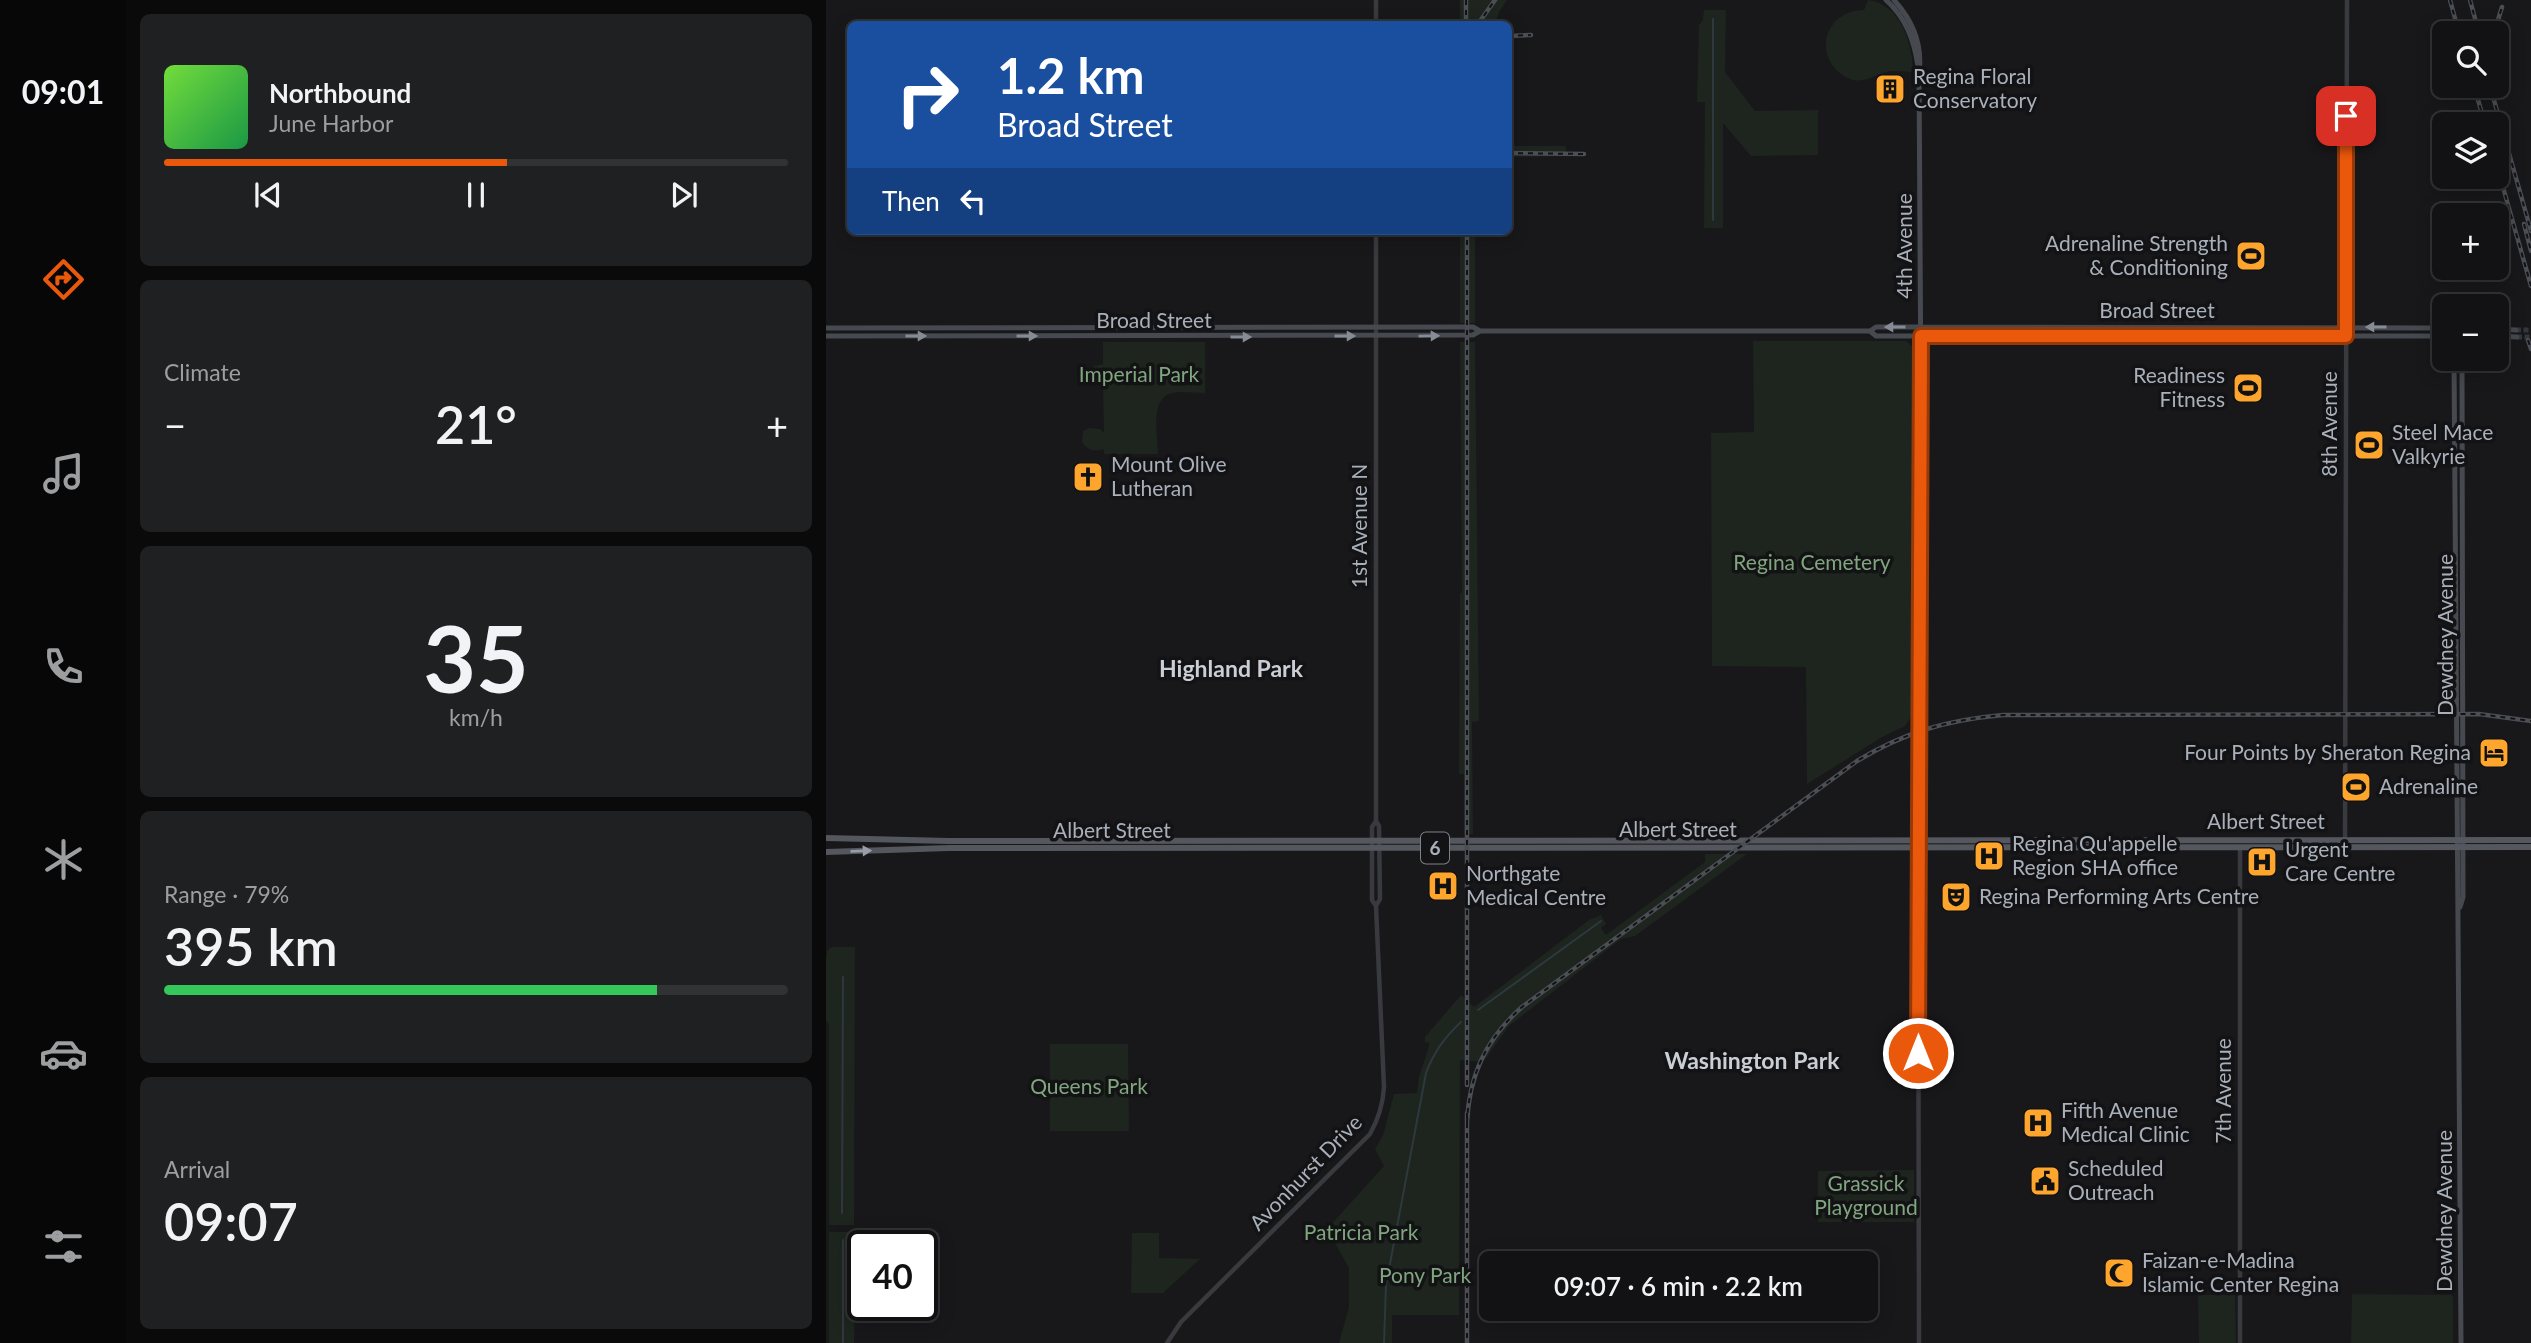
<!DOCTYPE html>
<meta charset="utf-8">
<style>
body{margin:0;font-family:Lato,sans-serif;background:#1f2022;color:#f1f3f6;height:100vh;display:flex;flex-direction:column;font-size:26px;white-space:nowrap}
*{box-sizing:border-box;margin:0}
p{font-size:23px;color:#9c9ea0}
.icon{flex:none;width:38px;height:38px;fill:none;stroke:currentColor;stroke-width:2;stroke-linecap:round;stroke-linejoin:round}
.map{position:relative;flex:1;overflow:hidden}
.drawer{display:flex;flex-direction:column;gap:14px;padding:14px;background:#0a0a0b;width:700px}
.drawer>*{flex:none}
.hud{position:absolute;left:21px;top:21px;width:665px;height:214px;border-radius:10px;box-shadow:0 4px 18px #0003,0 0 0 2px #313234;background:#1a4fa0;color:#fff;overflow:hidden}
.fabs{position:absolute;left:1606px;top:21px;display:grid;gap:14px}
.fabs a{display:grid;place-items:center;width:77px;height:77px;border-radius:10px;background:#121214;box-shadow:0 4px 18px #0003,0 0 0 2px #313234;font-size:35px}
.speed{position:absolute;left:21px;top:1230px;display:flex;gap:14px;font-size:35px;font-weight:700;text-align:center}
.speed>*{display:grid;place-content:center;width:91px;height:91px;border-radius:50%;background:#121214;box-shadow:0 4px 18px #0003,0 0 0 2px #313234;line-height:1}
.speed .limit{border:4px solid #111;border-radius:10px;background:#fff;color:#111}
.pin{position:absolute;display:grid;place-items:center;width:60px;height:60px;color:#fff;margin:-30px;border-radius:14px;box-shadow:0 4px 10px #0006}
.me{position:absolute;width:77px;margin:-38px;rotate:0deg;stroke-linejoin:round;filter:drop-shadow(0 0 5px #0008)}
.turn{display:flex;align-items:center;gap:24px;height:147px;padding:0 35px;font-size:32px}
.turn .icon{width:91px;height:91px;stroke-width:2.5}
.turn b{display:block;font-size:49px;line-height:60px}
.then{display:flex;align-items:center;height:66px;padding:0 35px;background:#0003;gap:14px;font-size:26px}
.big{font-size:52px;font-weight:600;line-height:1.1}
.drawer .card{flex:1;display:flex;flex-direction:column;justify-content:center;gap:10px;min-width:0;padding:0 24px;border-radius:10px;background:#1f2022}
.drawer .dial{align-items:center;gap:0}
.dial b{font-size:91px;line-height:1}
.song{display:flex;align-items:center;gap:21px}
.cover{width:84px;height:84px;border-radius:10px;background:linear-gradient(135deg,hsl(100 70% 55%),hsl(140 70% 35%))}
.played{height:7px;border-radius:4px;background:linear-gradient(90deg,#ea580c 55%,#313234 55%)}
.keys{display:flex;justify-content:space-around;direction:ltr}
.heat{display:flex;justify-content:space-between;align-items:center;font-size:38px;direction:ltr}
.charge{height:10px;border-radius:5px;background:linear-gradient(90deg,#34c759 79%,#313234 0)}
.trip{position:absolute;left:653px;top:1251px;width:399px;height:70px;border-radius:10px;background:#121214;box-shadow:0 4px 18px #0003,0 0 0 2px #313234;font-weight:600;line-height:70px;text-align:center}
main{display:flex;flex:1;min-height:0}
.menu{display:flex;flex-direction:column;width:126px;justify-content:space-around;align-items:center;background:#070708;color:#9c9ea0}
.menu .icon{width:49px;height:49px}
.menu .selected{color:#ea580c}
.menu b{font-size:32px;color:#f1f3f6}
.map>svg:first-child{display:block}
.green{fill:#1d251e}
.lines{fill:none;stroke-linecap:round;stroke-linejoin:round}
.stream{stroke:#2d383f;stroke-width:2}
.secondary-tunnel{stroke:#35363a;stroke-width:5;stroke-dasharray:5 2.5;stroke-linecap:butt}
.tertiary{stroke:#383a3f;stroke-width:4.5}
.secondary{stroke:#46494f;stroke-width:5}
.primary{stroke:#54575e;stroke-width:6}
.rail-casing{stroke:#4b4e54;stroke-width:4.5}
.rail{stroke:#131315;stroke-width:2;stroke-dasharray:5;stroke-linecap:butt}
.oneway{fill:#868c95}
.oneway2{fill:#989ea8}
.route-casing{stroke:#983908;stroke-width:18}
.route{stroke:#ea580c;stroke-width:12}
.labels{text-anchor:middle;stroke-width:7;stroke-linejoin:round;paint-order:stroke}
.shield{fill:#131315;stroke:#7c8188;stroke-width:2}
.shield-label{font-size:19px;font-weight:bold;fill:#a9b0ba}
.poi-label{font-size:21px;fill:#a9b0ba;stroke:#131315;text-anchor:start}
.street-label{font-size:21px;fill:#a9b0ba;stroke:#131315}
.park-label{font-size:21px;fill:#80a67f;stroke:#131315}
.neighbourhood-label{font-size:23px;font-weight:bold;fill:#cacfd6;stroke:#131315}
</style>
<main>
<nav class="menu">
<b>09:01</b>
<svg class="icon selected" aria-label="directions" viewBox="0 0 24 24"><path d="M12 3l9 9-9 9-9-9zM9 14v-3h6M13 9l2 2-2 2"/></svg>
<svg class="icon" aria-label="music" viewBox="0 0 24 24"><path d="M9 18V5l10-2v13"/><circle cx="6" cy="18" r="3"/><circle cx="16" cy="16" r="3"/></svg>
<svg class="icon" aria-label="phone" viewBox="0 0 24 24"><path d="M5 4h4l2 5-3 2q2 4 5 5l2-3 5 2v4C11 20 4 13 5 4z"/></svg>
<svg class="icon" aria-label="climate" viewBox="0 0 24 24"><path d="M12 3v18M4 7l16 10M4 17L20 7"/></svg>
<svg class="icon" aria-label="car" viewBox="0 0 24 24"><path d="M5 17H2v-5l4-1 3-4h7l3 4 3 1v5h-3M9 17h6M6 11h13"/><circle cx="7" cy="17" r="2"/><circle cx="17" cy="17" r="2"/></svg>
<svg class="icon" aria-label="filters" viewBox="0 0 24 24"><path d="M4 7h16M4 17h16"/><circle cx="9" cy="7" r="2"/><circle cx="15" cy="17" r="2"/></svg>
</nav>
<section class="drawer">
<div class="card">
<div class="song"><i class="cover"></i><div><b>Northbound</b><p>June Harbor</p></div></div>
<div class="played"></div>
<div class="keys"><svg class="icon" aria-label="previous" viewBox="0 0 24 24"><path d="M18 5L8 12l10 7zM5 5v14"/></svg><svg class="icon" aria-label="pause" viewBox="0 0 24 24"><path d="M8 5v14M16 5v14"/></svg><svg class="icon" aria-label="next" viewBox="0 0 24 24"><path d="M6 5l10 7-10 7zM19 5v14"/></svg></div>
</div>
<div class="card"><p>Climate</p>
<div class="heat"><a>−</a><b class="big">21°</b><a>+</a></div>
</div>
<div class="card dial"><b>35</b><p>km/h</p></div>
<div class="card"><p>Range · 79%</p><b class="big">395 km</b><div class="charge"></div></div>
<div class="card"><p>Arrival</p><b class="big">09:07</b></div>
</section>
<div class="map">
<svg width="1705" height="1343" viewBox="0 0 1705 1343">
<rect width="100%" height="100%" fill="#18181a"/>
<path class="green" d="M634 0H681L673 12 669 24H634Z
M1042 0C1075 4 1087 44 1087 72 1079 72 1068 70 1060 72 1048 75 1037 84 1024 79 985 62 996 10 1038 10Z
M878 10H900L899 72 929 111 992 110V155L925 156 897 123V228H878L879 102H871L873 25 877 20Z
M682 146H740V156L683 157Z
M634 231H649V323H634Z
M927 341H1080L1086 346 1087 714 1079 726 1056 737 981 784 980 667 886 666 885 433 928 432Z
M277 342H379V393C369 393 356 391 346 393 323 398 332 437 332 454H278V449C268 452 261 450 256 442L257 431 263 428 274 429 278 433 277 382 268 374V366L277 364Z
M634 342H649L653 721 646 722 647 834H638V774H633L634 594 636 592Z
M879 854H921L809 936 795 939 683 1026 657 1062 634 1060 633 1315H566V1343H513L523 1307V1268L501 1229 558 1166 549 1149 557 1135 568 1094 591 1093 593 1077 604 1043 599 1042V1037L635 995 648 1007 763 920 775 915 780 924 775 928 780 935 879 862Z
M6 947H29L28 1225H3V1025L0 1020V959L1 951Z
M224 1044H302L303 1131H224Z
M1088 1170V1222H992V1171Z
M3 1232H29L28 1343H3Z
M306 1233H333V1258L374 1259 337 1293H305Z
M1526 1294 1625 1295 1627 1297V1343H1525Z
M1372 1295H1409L1410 1343H1373Z"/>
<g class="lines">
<path class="stream" d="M887 19V220
M652 1010 775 921
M16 1213 17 977
M17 1240V1343
M558 1343 560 1285 600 1073C608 1052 618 1038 635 1022"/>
<path class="secondary-tunnel" d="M1690 330H1705
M1691 337H1705"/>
<path class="tertiary" d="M550 0V24
M1414 847V1343
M1519 847 1521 0
M1092 848 1093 1343
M550 906 554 899 553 826 550 821V231
M341 1343 355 1322 544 1134C553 1118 557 1105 558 1087L550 906 546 900V827L550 821"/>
<path class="secondary" d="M1060 0C1080 18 1088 40 1092 66
M1068 0C1087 21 1097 44 1093 73L1095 402 1092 843
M0 328 641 327H647L654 331
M1671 329 1690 330
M1044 331 1050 336H1619
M0 336 647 335 654 331H1044L1050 327H1095L1619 328
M1671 336 1691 337
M1628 359 1635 1343
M1634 907 1637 897 1636 359"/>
<path class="primary" d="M0 838 123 841 1705 840
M0 852 123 848 1705 847"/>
<g class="rail-casing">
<path id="rail" d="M640 0V24
M1624 0 1633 33
M1644 0 1653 33
M652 24 669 0
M1668 33 1676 7
M682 36 705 35
M1648 86 1659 124
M1664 86 1705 231
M682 153 758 154
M1671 166 1705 286
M1698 224 1705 251
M1702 340 1705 349
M641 1085V231
M641 1113V1343
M641 1123C643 1075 660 1039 696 1007L1031 761C1079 732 1121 720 1177 715L1653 714 1705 721"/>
</g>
<use href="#rail" class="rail"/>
</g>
<defs><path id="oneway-solid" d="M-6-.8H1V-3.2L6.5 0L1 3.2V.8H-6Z" transform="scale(1.75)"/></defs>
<g class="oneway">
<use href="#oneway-solid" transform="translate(1069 327) rotate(180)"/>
<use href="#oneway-solid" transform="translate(1550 327) rotate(-180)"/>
<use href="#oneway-solid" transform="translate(90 336)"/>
<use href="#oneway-solid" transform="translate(201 336)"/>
<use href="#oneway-solid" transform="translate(519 336)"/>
<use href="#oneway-solid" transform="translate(603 336) rotate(-1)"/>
<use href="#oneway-solid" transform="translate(415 337)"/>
</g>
<use class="oneway2" href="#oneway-solid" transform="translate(35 851) rotate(-2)"/>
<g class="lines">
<g class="route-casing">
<path id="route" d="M1092 1053 1095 336H1520V116"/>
</g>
<use href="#route" class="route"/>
</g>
<defs>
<g id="building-square" transform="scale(1.575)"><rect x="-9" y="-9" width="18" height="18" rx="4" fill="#fda52d" stroke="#131315"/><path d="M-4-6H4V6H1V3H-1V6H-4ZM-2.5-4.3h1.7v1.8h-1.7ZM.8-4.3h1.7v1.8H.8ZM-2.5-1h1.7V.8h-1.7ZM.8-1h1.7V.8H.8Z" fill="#111"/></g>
<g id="stadium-square" transform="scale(1.575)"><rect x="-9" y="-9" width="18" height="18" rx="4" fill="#fda52d" stroke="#131315"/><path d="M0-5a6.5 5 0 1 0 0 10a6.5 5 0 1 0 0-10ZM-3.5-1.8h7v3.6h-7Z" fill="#111"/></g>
<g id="church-square" transform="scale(1.575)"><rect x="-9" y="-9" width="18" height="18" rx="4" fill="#fda52d" stroke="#131315"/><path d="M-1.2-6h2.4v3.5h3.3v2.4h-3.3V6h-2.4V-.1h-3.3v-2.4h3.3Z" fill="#111"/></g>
<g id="hotel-square" transform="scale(1.575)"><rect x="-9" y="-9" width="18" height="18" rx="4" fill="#fda52d" stroke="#131315"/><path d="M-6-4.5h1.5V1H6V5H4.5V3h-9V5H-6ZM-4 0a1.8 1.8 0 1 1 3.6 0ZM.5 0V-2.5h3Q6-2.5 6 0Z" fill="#111"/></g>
<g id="hospital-square" transform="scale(1.575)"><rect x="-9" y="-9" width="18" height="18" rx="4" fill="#fda52d" stroke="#131315"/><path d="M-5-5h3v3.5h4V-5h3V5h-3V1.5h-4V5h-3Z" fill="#111"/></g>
<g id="theatre-square" transform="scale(1.575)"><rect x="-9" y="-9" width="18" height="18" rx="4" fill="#fda52d" stroke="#131315"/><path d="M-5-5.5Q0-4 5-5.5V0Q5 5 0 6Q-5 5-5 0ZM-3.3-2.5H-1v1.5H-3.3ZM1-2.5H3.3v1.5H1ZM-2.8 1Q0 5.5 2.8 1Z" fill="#111"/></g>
<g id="civic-square" transform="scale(1.575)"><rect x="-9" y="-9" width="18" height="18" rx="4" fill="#fda52d" stroke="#131315"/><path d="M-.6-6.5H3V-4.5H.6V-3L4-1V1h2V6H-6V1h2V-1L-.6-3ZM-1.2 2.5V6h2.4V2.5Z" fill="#111"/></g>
<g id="mosque-square" transform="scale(1.575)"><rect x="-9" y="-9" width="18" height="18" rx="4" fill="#fda52d" stroke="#131315"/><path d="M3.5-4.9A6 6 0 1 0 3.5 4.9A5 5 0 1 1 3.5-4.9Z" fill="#111"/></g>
</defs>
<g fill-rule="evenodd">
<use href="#building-square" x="1064" y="89"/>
<use href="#stadium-square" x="1425" y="256"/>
<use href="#stadium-square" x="1422" y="388"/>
<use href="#stadium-square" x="1543" y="445"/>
<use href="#church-square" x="262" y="477"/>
<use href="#hotel-square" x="1668" y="753"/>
<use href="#stadium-square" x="1530" y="787"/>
<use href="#hospital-square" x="1163" y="856"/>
<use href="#hospital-square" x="1436" y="862"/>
<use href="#hospital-square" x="617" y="886"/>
<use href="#theatre-square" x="1130" y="897"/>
<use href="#hospital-square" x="1212" y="1123"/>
<use href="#civic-square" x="1219" y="1181"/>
<use href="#mosque-square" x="1293" y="1273"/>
</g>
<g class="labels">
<rect class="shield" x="595" y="832.5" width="28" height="31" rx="5"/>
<g class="shield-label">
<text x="609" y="855">6</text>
</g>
<g class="poi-label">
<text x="1087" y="84">Regina Floral<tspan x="1087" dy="24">Conservatory</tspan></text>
<text x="1402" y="251" text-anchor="end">Adrenaline Strength<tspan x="1402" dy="24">&amp; Conditioning</tspan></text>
<text x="1399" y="383" text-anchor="end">Readiness<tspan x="1399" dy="24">Fitness</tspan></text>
<text x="1566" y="440">Steel Mace<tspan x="1566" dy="24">Valkyrie</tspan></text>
<text x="285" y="472">Mount Olive<tspan x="285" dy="24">Lutheran</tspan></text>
<text x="1645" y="760" text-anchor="end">Four Points by Sheraton Regina</text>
<text x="1553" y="794">Adrenaline</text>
<text x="1186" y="851">Regina Qu'appelle<tspan x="1186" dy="24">Region SHA office</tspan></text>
<text x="1459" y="857">Urgent<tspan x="1459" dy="24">Care Centre</tspan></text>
<text x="640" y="881">Northgate<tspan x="640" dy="24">Medical Centre</tspan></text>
<text x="1153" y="904">Regina Performing Arts Centre</text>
<text x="1235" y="1118">Fifth Avenue<tspan x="1235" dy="24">Medical Clinic</tspan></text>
<text x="1242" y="1176">Scheduled<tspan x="1242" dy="24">Outreach</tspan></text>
<text x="1316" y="1268">Faizan-e-Madina<tspan x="1316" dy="24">Islamic Center Regina</tspan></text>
</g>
<g class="street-label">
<text transform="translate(1079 246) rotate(-90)" y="7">4th Avenue</text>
<text x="1331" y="318">Broad Street</text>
<text x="328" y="328">Broad Street</text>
<text transform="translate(1504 424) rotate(-90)" y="7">8th Avenue</text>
<text transform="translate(534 526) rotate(-90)" y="7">1st Avenue N</text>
<text transform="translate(1620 635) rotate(-90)" y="7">Dewdney Avenue</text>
<text x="1440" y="829">Albert Street</text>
<text x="852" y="837">Albert Street</text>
<text x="286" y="838">Albert Street</text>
<text transform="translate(1398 1091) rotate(-90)" y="7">7th Avenue</text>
<text transform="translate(480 1173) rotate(-46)" y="7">Avonhurst Drive</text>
<text transform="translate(1619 1211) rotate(-90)" y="7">Dewdney Avenue</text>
</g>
<g class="park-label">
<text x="313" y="382">Imperial Park</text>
<text x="986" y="570">Regina Cemetery</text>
<text x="263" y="1094">Queens Park</text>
<text x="1040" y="1191">Grassick<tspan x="1040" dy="24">Playground</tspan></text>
<text x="535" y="1240">Patricia Park</text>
<text x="599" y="1283">Pony Park</text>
</g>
<g class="neighbourhood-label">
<text x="405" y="677">Highland Park</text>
<text x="926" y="1069">Washington Park</text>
</g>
</g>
</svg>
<div class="fabs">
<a><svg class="icon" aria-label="search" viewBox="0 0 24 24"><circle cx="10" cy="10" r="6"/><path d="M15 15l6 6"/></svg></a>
<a><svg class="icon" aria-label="layers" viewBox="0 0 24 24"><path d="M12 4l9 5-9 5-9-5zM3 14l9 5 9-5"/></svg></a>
<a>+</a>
<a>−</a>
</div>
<div class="speed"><div class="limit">40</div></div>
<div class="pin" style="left:1520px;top:116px;background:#d93025"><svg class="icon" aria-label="arrive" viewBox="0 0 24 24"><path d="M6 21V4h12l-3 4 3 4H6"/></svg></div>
<svg class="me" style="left:1092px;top:1053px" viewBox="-20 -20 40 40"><circle r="17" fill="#ea580c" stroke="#fff" stroke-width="3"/><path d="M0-11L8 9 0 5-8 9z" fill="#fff"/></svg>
<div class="trip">09:07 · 6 min · 2.2 km</div>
<div class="hud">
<div class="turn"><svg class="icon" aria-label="right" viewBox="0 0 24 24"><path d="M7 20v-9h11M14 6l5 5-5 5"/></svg><div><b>1.2 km</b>Broad Street</div></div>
<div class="then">Then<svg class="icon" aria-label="left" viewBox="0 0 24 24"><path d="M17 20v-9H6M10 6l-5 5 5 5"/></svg></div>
</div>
</div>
</main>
